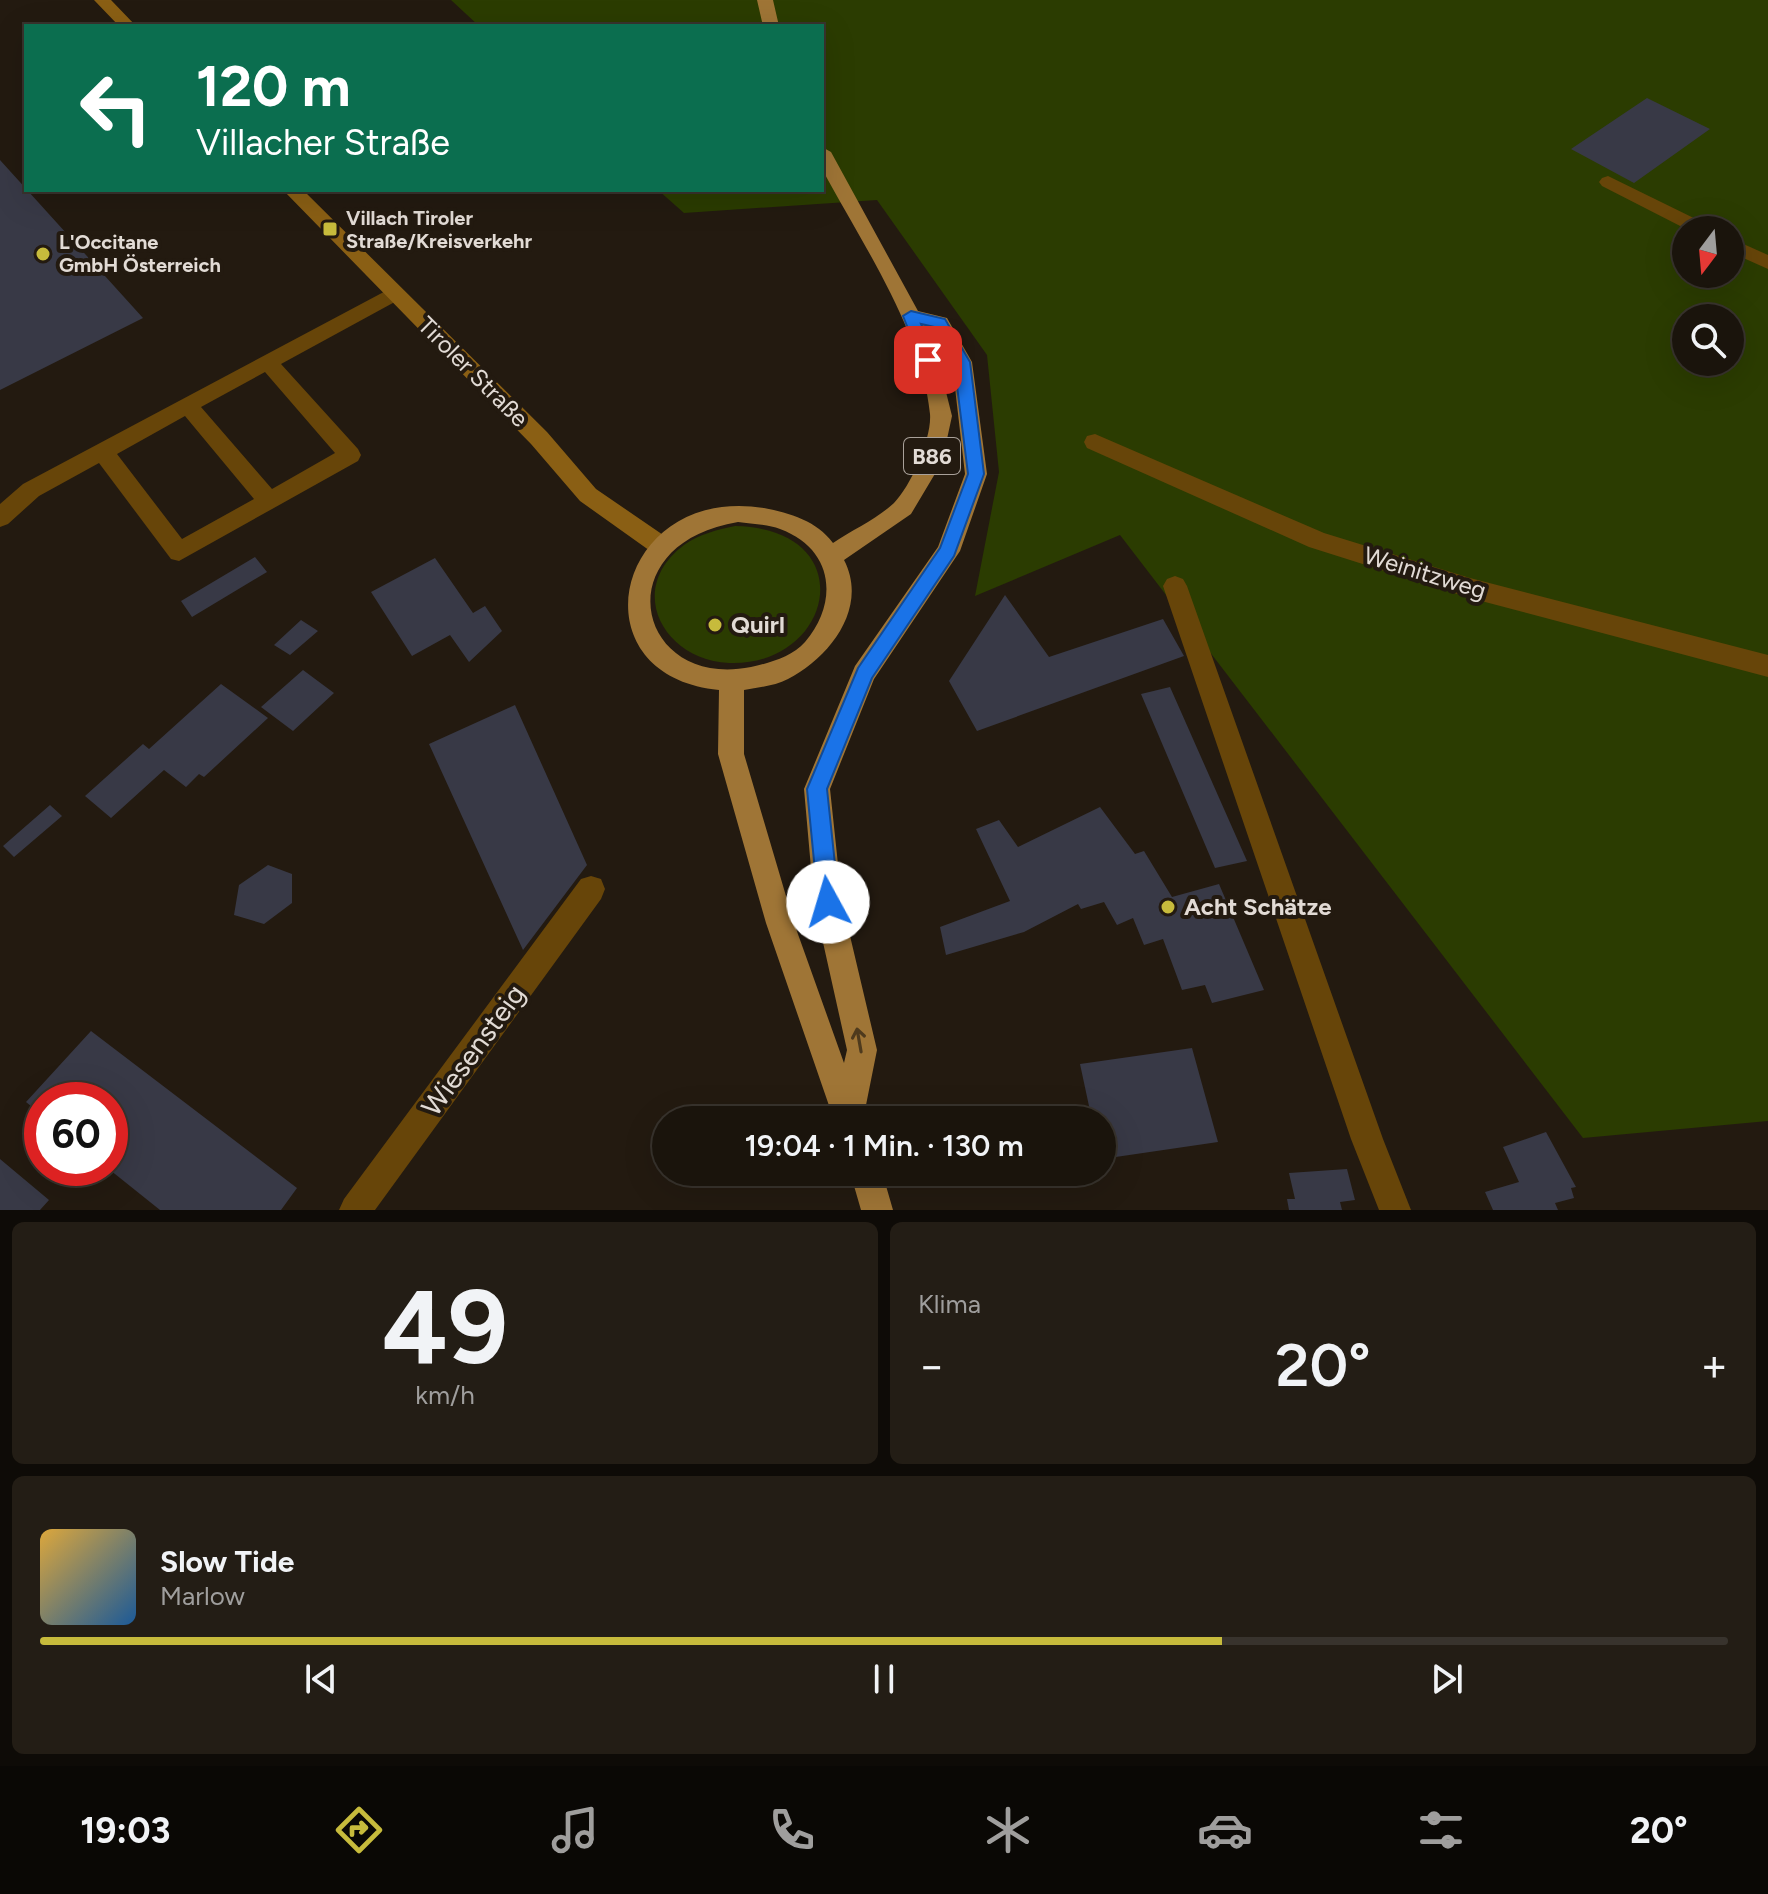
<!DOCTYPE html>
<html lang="de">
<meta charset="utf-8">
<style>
body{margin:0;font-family:Figtree,sans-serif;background:#231d15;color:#f1f3f6;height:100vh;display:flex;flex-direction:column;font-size:30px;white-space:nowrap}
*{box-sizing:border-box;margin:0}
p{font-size:26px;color:#9f9e9d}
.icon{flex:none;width:44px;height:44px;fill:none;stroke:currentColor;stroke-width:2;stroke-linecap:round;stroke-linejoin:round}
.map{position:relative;height:1210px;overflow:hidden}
.details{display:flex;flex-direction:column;gap:12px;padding:12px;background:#0e0b07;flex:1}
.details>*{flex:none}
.banner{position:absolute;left:24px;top:24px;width:800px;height:168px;border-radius:0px;box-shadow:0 8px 32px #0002,0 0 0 2px #38332d;background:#0b6e4f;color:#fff;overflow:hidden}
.needle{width:52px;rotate:196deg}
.buttons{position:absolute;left:1672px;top:216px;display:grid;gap:16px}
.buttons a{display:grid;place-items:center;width:72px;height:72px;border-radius:50%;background:#1a140c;box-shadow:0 8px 32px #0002,0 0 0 2px #38332d;font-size:40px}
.speed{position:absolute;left:24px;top:1082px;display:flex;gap:16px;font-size:40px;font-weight:700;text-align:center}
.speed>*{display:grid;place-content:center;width:104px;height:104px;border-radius:50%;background:#1a140c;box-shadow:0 8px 32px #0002,0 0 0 2px #38332d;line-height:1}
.speed .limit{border:12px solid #d22;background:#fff;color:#111}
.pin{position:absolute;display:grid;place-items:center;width:68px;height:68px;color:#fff;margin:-34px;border-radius:16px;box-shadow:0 4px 12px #0006}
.me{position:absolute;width:88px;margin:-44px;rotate:354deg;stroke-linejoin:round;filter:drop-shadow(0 0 6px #0008)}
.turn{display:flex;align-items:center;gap:28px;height:168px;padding:0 40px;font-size:36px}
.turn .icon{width:104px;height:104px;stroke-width:2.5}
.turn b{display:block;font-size:56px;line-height:68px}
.big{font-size:60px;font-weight:600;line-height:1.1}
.details .tile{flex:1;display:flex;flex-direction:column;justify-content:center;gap:12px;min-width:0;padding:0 28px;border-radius:12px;background:#231d15}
.details .dial{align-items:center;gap:0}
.dial b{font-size:104px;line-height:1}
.song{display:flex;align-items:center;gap:24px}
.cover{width:96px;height:96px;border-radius:12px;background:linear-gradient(135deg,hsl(40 70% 55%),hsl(210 70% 35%))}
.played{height:8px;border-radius:4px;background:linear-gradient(90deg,#c7bb3c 70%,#38332d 70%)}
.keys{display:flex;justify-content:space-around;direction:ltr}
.heat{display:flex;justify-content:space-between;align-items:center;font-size:44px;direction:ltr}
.details .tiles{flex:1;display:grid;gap:12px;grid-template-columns:1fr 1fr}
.tile:last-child{grid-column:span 2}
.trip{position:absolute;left:652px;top:1106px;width:464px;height:80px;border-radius:40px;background:#1a140c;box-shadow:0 8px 32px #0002,0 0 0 2px #38332d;font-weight:600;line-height:80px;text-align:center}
.dock{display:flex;height:128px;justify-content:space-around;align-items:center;background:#0a0805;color:#9f9e9d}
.dock .icon{width:56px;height:56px}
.dock .active{color:#c7bb3c}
.dock b{font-size:36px;color:#f1f3f6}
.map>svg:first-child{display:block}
.green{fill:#2b3c01;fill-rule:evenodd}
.building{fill:#383946}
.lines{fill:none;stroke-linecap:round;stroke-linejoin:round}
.lane{fill:#674509;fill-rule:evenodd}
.street{fill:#674509;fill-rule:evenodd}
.secondary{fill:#8a5f14;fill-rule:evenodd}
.primary{fill:#9f7536;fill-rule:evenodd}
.oneway{stroke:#4e3a1d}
.route{fill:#1a73e8;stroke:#114b97;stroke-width:2}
.poi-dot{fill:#c7bb3c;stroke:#231a10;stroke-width:3}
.labels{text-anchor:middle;stroke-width:8;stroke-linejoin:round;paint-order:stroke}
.far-poi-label{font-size:20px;font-weight:bold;fill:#e2dbd5;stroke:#231a10;text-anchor:start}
.shield{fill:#231a10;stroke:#a9a19a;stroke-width:2}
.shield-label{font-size:22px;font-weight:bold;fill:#e2dbd5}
.street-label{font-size:24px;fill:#e2dbd5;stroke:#231a10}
.poi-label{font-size:24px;font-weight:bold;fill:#e2dbd5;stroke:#231a10;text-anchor:start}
.near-street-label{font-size:28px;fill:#e2dbd5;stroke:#231a10}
</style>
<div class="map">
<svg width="1768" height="1210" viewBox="0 0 1768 1210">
<rect width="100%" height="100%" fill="#231a10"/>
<path class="green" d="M451 0H1768V1121L1583 1138 1120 535 975 596 999 472 987 355 877 200 684 213 658 190H822V26H479ZM1686 230H1730V274H1686ZM1686 318H1730V362H1686Z
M735 526C864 529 834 667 729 663 663 660 625 589 684 545 699 534 717 530 735 526Z"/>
<path class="building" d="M1647 98 1710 129 1634 183 1571 149Z
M0 160 143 318 0 390Z
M255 557 267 572 192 617 181 601Z
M435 558 473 613 485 606 502 631 469 662 450 635 412 656 371 592Z
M1005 595 1049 657 1163 619 1184 656 977 731 949 681Z
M301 620 318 631 290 655 274 645Z
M303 670 334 693 293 731 261 707Z
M221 684 268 718 204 777 199 774 186 787 164 770 111 818 85 796 143 744 149 749Z
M1170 687 1247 861 1215 868 1141 694Z
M515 705 587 865 523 950 429 744Z
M50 805 62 816 14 857 3 846Z
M1100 807 1135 854 1144 851 1172 897 1219 884 1264 990 1212 1003 1205 985 1182 990 1163 939 1144 945 1133 918 1117 925 1104 902 1081 909 1078 904 1024 932 946 955 940 927 1010 901 976 829 999 820 1018 847Z
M268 865 292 874V903L264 924 234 915 239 885Z
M91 1031 297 1188 281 1210H160L110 1170V1100H42V1115L26 1102Z
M1192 1048 1218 1142 1102 1159V1120H1092L1080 1064Z
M1546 1132 1576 1187 1571 1188 1574 1198 1555 1203 1558 1210H1493L1485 1192 1519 1182 1503 1147Z
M0 1159 49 1200 40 1210H0Z
M1347 1169 1355 1200 1340 1202 1342 1210H1289L1287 1199H1295L1289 1173Z"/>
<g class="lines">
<path class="lane" d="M1608 176 1710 226 1712 230H1688L1602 186 1599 182 1602 178Z
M1730 238 1768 255V269L1730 252Z
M395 286 405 293 402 298 281 364 358 449 361 455 358 461 179 561 171 559 99 463 39 496 8 524 0 527V504L23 484ZM265 372 335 453 272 489 201 407ZM185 416 254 499 182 539 117 454Z
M1095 434 1324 533 1470 578 1768 655V677L1470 598 1309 547 1087 448 1084 442 1087 436Z"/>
<path class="street" d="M1175 576 1183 579 1187 586 1383 1139 1411 1210H1379L1351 1139 1163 586 1167 579Z
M591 876 601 879 605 889 601 899 375 1210H339L344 1199 581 879Z"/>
<path class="secondary" d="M94 0H111L136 26H119Z
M283 190H303L547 432 596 489 669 539 673 546 669 553 661 555 653 553 580 501 531 444Z"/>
<path class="primary" d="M757 0H773L779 26H763Z
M822 147 831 152 918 311 947 318 972 362 987 474 960 551 874 679 830 789 842 902 877 1050 863 1120H834L766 923 718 754 719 690C572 676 615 484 764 508 790 513 817 521 833 543 852 530 877 519 894 503 911 486 932 438 930 414 922 330 861 242 822 169ZM925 326 933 328 952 362 965 474 938 547 855 666 804 789 814 902 847 1050 844 1063 794 923 744 754V690C759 687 775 686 788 679 829 658 869 608 844 560L911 514 942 462 952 416 938 360ZM738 522C751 524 768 524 780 529 834 549 839 602 805 642 792 657 769 663 751 667 636 690 604 544 738 522Z
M850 1172H882L893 1210H861Z"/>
</g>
<defs><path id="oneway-shaft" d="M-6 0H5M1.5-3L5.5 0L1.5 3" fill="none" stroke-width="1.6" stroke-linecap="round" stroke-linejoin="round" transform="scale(2)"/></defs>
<use class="oneway" href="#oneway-shaft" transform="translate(859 1040) rotate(-100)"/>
<path class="route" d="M911 311 945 319 970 362 984 474 954 556 872 678 827 789 839 902 836 909 828 912 821 909 818 902 807 789 858 668 940 548 968 474 954 362 934 327 921 324 936 360 934 364H922L903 316Z"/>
<g class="poi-dot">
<rect x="322" y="221" width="16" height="16" rx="4"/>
<circle cx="43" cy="254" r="8"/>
<circle cx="715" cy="625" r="8"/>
<circle cx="1168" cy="907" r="8"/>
</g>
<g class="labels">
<g class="far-poi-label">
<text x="346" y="225">Villach Tiroler<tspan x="346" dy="23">Straße/Kreisverkehr</tspan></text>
<text x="59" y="249">L'Occitane<tspan x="59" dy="23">GmbH Österreich</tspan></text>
</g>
<rect class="shield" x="904" y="438" width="56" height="36" rx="6"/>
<g class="shield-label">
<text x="932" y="464">B86</text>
</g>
<g class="street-label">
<text transform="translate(473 372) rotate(45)" y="8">Tiroler Straße</text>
<text transform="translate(1425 573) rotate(17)" y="8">Weinitzweg</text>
</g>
<g class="poi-label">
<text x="731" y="633">Quirl</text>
<text x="1184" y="915">Acht Schätze</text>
</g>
<g class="near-street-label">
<text transform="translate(473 1050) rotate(-54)" y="10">Wiesensteig</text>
</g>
</g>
</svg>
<div class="buttons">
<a><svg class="needle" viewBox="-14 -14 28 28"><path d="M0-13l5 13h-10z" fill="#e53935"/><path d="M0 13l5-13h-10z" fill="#9f9e9d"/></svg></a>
<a><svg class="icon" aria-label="search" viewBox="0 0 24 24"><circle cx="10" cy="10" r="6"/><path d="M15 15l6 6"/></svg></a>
</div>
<div class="speed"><div class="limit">60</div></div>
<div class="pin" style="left:928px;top:360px;background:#d93025"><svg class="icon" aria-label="arrive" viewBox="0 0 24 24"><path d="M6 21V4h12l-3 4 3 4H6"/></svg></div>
<svg class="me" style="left:828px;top:902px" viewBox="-20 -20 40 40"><circle r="19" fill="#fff"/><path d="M0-13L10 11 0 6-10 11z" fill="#1a73e8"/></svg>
<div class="trip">19:04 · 1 Min. · 130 m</div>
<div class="banner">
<div class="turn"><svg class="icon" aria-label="left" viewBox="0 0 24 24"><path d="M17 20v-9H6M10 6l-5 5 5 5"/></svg><div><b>120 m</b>Villacher Straße</div></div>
</div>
</div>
<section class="details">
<div class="tiles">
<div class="tile dial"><b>49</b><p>km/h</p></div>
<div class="tile"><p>Klima</p>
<div class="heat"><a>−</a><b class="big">20°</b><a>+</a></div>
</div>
<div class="tile">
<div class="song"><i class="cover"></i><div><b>Slow Tide</b><p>Marlow</p></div></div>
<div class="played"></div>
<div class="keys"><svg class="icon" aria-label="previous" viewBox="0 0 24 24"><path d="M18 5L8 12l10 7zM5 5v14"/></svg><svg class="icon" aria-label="pause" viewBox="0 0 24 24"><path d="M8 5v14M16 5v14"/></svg><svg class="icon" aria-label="next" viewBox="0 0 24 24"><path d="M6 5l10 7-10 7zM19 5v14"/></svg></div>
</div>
</div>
</section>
<nav class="dock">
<b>19:03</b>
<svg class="icon active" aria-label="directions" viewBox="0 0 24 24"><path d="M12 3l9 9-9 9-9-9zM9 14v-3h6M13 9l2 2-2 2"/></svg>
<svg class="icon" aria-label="music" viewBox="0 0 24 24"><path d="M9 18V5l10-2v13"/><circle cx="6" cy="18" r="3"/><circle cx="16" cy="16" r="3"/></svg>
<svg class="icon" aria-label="phone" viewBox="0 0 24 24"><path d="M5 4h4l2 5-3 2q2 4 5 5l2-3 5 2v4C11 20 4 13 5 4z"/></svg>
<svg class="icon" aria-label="climate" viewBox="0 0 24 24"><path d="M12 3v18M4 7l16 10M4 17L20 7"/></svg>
<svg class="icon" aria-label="car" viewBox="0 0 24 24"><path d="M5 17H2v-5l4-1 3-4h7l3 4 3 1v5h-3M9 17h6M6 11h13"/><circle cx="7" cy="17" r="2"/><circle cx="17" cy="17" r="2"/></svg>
<svg class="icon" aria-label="filters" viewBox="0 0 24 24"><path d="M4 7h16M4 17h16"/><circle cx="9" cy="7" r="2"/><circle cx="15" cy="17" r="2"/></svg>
<b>20°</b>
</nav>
